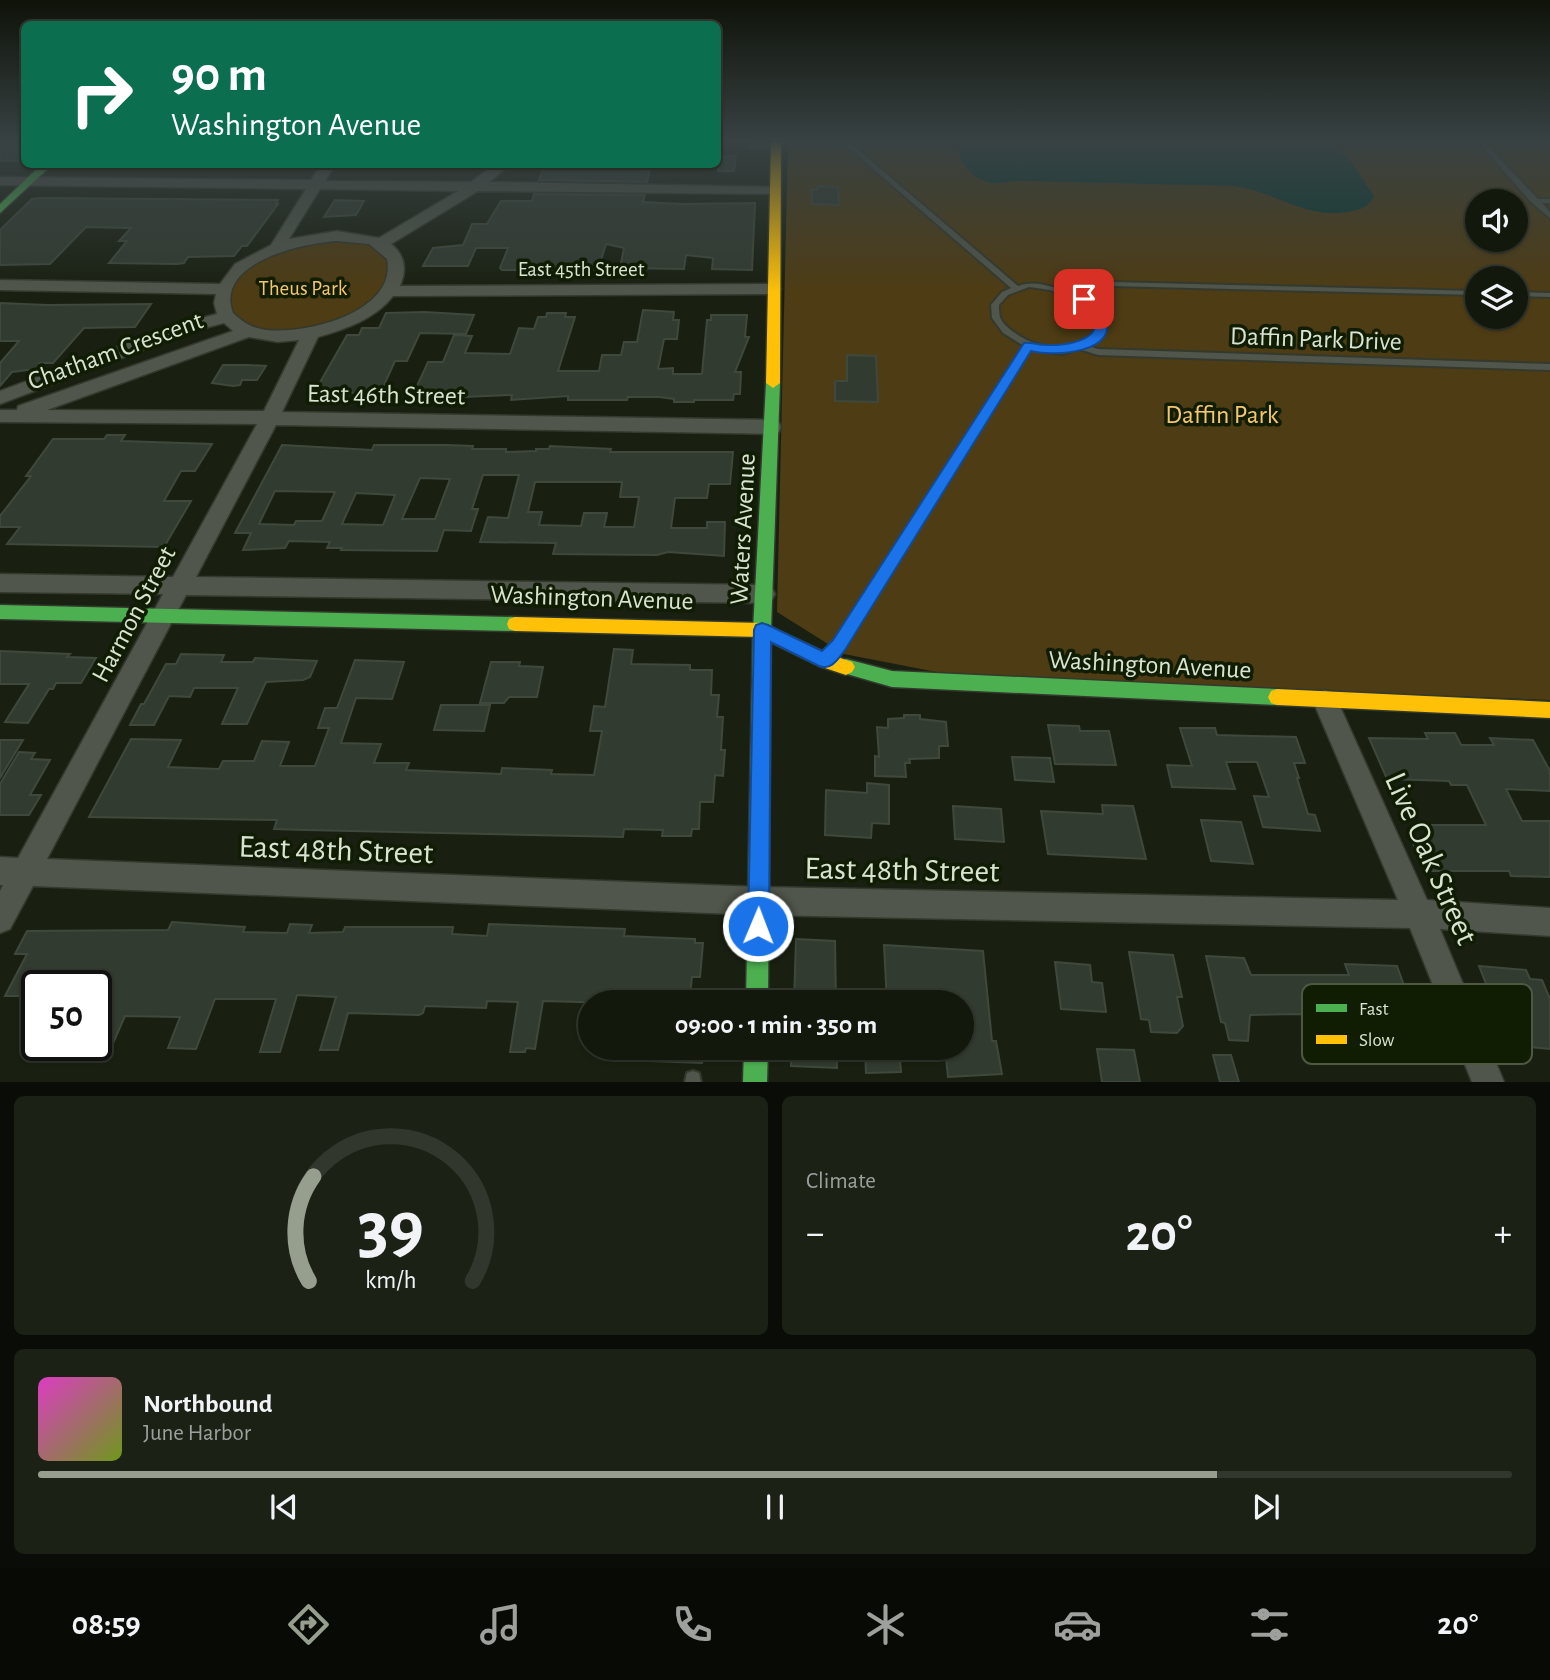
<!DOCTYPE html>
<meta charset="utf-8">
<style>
body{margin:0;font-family:"Alegreya Sans",sans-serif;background:#1c2116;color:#f1f3f6;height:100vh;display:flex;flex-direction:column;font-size:26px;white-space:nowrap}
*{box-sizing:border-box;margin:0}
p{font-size:23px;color:#9da09d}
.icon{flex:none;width:38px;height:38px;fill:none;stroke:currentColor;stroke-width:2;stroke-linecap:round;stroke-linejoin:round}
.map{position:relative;height:1082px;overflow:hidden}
.details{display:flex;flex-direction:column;gap:14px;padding:14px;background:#0a0d07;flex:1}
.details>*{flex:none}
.guide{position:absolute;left:21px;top:21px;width:700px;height:147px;border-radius:10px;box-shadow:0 2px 5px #0004,0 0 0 2px #32372e;background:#0b6e4f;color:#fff;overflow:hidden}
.tools{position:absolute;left:1465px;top:189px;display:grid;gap:14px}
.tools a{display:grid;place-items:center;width:63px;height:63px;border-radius:50%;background:#13180d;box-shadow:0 2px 5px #0004,0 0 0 2px #32372e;font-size:35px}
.speed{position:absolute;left:21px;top:970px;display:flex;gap:14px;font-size:35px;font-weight:700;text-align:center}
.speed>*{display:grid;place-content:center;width:91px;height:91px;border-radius:50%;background:#13180d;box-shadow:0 2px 5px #0004,0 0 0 2px #32372e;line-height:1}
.speed .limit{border:4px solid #111;border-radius:10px;background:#fff;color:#111}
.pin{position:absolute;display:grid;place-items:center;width:60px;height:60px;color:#fff;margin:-30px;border-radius:14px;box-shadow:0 4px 10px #0006}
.me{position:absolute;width:77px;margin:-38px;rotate:1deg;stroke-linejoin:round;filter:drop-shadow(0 0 5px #0008)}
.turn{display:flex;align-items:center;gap:24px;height:147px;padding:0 35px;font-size:32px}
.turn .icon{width:91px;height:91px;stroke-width:2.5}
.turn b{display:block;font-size:49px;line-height:60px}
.big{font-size:52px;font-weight:600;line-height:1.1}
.details .tile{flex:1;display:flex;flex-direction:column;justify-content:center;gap:10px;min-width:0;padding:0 24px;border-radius:10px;background:#1c2116}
.details .dial{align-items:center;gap:0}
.dial svg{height:182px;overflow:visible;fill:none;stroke:#32372e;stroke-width:7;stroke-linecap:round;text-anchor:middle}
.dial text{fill:#f1f3f6;stroke:none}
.song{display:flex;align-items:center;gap:21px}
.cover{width:84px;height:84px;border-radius:10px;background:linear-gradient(135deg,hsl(310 70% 55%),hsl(80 70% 35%))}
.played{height:7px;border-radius:4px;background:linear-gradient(90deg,#969f8e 80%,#32372e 80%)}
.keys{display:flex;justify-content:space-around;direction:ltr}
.heat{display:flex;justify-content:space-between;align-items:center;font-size:38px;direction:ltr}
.details .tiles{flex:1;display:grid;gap:14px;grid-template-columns:1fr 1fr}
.tile:last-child{grid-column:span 2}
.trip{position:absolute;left:578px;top:990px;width:396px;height:70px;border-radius:35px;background:#13180d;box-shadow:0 2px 5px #0004,0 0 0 2px #32372e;font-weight:600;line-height:70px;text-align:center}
.tab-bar{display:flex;height:112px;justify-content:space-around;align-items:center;background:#080a05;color:#9da09d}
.tab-bar .icon{width:49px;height:49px}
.tab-bar .selected{color:#969f8e}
.tab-bar b{font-size:32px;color:#f1f3f6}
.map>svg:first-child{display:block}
.green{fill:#4e3c14;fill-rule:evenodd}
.water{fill:#0a3b33}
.building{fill:#323b30;stroke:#3e483c;stroke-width:2;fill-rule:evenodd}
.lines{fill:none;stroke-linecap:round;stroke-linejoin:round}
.lane-casing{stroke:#34392e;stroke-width:4}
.street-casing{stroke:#34392e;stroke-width:3}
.fast-casing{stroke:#34392e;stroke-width:3}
.slow-casing{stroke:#34392e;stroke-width:3}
.lane{fill:#50564b;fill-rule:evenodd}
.street{fill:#50564b;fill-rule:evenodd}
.fast{fill:#4caf50;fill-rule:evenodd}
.slow{fill:#ffc107;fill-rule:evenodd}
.route{fill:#1a73e8;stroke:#114b97;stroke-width:2}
.labels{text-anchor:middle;stroke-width:7;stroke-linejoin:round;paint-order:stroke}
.far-street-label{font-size:21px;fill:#dae3d2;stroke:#101d03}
.far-park-label{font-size:21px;fill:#f7c66c;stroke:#101d03}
.street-label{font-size:26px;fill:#dae3d2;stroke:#101d03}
.park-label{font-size:26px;fill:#f7c66c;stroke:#101d03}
.near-street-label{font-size:32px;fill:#dae3d2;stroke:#101d03}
.key{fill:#101d03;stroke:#4d5841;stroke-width:2}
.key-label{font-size:19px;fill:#dae3d2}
</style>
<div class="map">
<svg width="1550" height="1082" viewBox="0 0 1550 1082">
<rect width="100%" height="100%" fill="#192011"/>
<path class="green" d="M788 142H1550V700L957 676 844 654 777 612ZM1477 201H1516V240H1477ZM1477 278H1516V317H1477Z
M370 240 397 263 369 310 295 335 236 325 225 289 236 274 293 242Z"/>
<path class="water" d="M958 142H1324L1348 157 1374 196C1370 206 1362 209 1352 211 1308 221 1277 192 1234 186L1021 181C1012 181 1002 184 992 183 973 181 955 160 958 142Z"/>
<path class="building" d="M0 142H24V161H0Z
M718 156H736L734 171H718Z
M545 164H651L647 182 539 180Z
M817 186 838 187 839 205 812 204V190H817Z
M534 194 645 195 643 202 683 204 755 203 752 270 712 269 713 258 686 255 684 269 620 268 624 248 606 244 598 270 591 271 502 270 500 268 508 248H476L468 266H423L433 248 463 245 472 224H487L501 201H532Z
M40 198 278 200 276 204H278L247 246H242L234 256 188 257 184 263 177 264 109 263 127 241H119L131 228 86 227 50 264 0 265V230L32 199Z
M335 200 364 201 356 215 324 217Z
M0 303 47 305 151 304 135 327 84 328 53 363H40L35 369 12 372 0 386V363L19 341H0Z
M643 310 674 312 673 320H679L677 339H664L658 369 673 368V374H702L707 320H711V315H747L745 337H749L735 372H741L740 394H734L733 400H694V402H674V399L659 397H628L627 400H568V396L511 400 512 395 464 397V395L436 394 437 391 416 388 428 362H443L454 335 472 336 465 353 510 354 519 328 534 329 538 317H546L547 313H566L565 317H575L558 371H599L602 355H621L624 342H637Z
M425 312 474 315 466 334 420 333 407 361H395L380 394 315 391 347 335H359L362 328H379L386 313Z
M847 355 876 356 878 402 835 401V381H847Z
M223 365H247L266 366 257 380H242L240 385 233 386 212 383Z
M107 435H125L121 441 212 444 195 471H181L164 501H191L164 547 7 544 20 527H0V516L31 476H26L53 439H104Z
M282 445 372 450 374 445H447L473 446 472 449H506V452L536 451V449H549L550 446 611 449 610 452H733L730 484H709L707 498H675L671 528H707V522H725L724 556 668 552 657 555 553 554 556 543 480 542 488 517 508 518 519 475H483L472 509H478L471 531 444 530 437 551 341 550 342 548H327L330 542 289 541 285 548 243 550 251 533H235ZM420 478 450 479 435 519H402ZM535 482H622L620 497H639L634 527H604L607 513H584L581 526 539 525 542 512H528ZM275 491 335 492 322 521H296L294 525 259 524ZM356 493 395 495 383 525 342 524Z
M614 649 633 650 631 664 690 665V670H712L711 695H719L717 717H723L721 750H725L723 776 715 775 713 802H700L699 829H692L691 836H662L663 830 624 829 623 837 306 830 274 829 277 820 89 817 131 739 181 740 168 767 219 769 223 761H254L262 741 289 742 280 766H315L329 728H318L325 708H337L355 660 404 662 392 699 356 698 341 743 381 744 374 763H409L406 770 501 774 502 768 552 770 551 774 594 775 602 731H590L594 706 605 707Z
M0 651 70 654 67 657 96 658 81 683H56L53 689H49L28 723 5 722 29 684H0Z
M181 654 224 655 221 662H253L255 658 317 661 310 677 303 680 266 682 247 724H222L238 688H194L190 697 169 696 154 725H130L141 704H144L166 664H176Z
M491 662H520L519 666 543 667 537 697H509L504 703H480Z
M441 705H490L484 731 434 730Z
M904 715H920V719L946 722 948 746H939V758L909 759 910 763H905L906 777 875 776V756L879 757 877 727 888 728V719L904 718Z
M1048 725 1079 726 1080 731H1109L1116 765 1055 764Z
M1180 728H1215L1217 735 1296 737 1305 763H1294L1299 778H1297L1308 814 1315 815 1320 831 1263 827 1254 796 1269 797 1257 762H1226L1235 789 1172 787 1167 765 1192 766Z
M1425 733H1455L1461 745H1494L1490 738 1533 740 1550 771V791L1506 789 1522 821H1550V877L1511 876 1509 871H1425L1410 837H1429L1424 825H1486L1467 785H1451L1449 781 1387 779 1369 738 1428 739Z
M0 740H23L0 778Z
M19 752 35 753 31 759 50 760 30 795H41L29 815H0V784Z
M1012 757 1050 758 1054 782 1015 780Z
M867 783 889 785V824L872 823 871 838 825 835 826 790 867 793Z
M1102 805 1133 806 1146 859 1048 854 1041 811 1103 814Z
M953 806 1001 809 1004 842 955 839Z
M1201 820 1241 822 1253 864 1211 861Z
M172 922 245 927 243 932 287 933 290 924 312 925 309 933 343 932 345 927H453L452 934 487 936 489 924 625 929 624 936 695 939V943H703L700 977H692L690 995 618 993 616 1003 543 1001 535 1049 526 1048 525 1052H510L518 1002 487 1001 486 1008 425 1006 423 1013 419 1015 348 1013 338 1050H320L336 997 297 995 280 1052H260L276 999H215L196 1049 168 1048 180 1017 125 1016 111 1048 96 1047V985H32L26 996H5L27 954H15L27 931 168 930Z
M796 939 835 941 836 1003H794Z
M884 945 983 951 992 1041H996L1002 1074 948 1077 945 1048H961V1003H887Z
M1129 952 1173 955 1182 997H1177L1183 1026 1177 1033 1151 1032 1149 1020 1141 1019Z
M1206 956 1244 958 1251 975H1349L1345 964 1397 966 1424 1042 1413 1041 1416 1052 1374 1049 1363 1016 1299 1014 1250 1015 1248 1041 1229 1040 1225 1023 1221 1022Z
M1055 962 1090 965 1092 982 1102 983 1106 1012 1061 1009Z
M1479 966 1526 970 1530 979 1542 980 1550 999V1049L1510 1045Z
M650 1048H703L702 1063 650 1061Z
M791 1048H836L837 1068 791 1066Z
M865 1048H899L901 1072 866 1073Z
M1097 1049 1134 1050 1140 1082H1102Z
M1213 1055H1231L1239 1082H1220Z"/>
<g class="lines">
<g class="lane-casing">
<path id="lane" d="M842 142H849L1018 286C1038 279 1049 289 1068 289 1082 289 1098 284 1112 282L1477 291V295L1112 286 1076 292C1102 303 1120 328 1088 346L1098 349 1550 364V370L1098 355 1079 349 1063 354 1042 352 1031 348 843 649C837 655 832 665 823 662L821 658 835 641 1024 346 1003 333 992 318 991 305 1002 292 1011 288ZM1029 287C1047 289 1092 295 1096 318 1097 323 1095 329 1093 334 1072 355 1038 349 1015 333 1009 329 1002 323 1000 317 999 313 999 309 999 305L1008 295Z
M1478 142H1484L1538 199H1550V203H1542L1550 212V218L1532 203Z
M776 144 779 146 778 147 751 148 748 146 751 144Z
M1516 292 1550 293V297L1516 296Z
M693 1071 699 1073 701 1082H685L687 1073Z"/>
</g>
<g class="street-casing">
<path id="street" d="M321 164H335L325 181 471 182 495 164H511L489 182 780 187V193L775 194 478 191 391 244C405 255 407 270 400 286L773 284 781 289 773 294 393 296C375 319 346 329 318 337L282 412 772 420 779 422 781 427 779 432 772 434 276 425 196 577 764 585 772 588 775 594 772 600 764 603 186 595 47 859 759 887 1398 900 1313 701 1316 693 1325 690 1334 693 1427 900 1550 908V936L1440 929 1504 1082H1472L1410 928 759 915 33 886 10 929 0 933V891L3 885H0V857L18 858 163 594 0 592V574L173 577 257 424 0 422V410H17L18 406 233 331 224 323 193 331 0 404V391L181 323 217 314 214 303 216 294 0 290V280L220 284 235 264 271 245 306 189 0 185V177L311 180ZM320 189 458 191 379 238 337 231 289 239ZM337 241 369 244 387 259C398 313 301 337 261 329 250 327 242 321 233 313 214 262 303 243 337 241ZM249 337 278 342 299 340 264 411 47 410Z"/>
</g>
<g class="fast-casing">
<path id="fast" d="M776 142H787L776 149 771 146Z
M42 164H53L0 213V204Z
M773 378 780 383 771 630 768 1003H746L753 630 766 383Z
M0 605 515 617 521 619 523 624 521 629 515 631 0 619Z
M846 659 892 671 1277 689 1283 691 1286 697 1283 703 1277 705 892 687 840 672 837 667 840 662Z
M744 1048H768L767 1082H743Z"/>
</g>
<g class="slow-casing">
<path id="slow" d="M771 142H781L780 383 773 388 766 383Z
M515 617 762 623 829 654 852 662 855 667 852 672 846 675 819 666 760 637 515 631 509 629 507 624 509 619Z
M1277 689 1550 702V718L1277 705 1271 703 1268 697 1271 691Z"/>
</g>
<use href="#lane" class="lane"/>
<use href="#street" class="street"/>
<use href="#fast" class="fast"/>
<use href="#slow" class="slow"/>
</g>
<linearGradient id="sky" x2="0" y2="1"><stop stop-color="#0e1209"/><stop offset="0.48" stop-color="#384243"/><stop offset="1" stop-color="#384243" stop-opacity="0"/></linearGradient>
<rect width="1550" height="293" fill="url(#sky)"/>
<path class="route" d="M1084 295C1093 298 1099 305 1104 314 1123 353 1054 357 1031 351L845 650C838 659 831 671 819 666L771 642 769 926 766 934 758 937 751 934 748 926 754 630 756 625 762 623 768 625 822 651 833 640 1024 343C1031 342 1038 345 1046 345 1064 346 1111 340 1090 311 1086 306 1081 303 1078 299Z"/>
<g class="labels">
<g class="far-street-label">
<text x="581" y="276">East 45th Street</text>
</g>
<g class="far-park-label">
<text x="303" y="295">Theus Park</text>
</g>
<g class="street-label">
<text transform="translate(1316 338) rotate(2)" y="9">Daffin Park Drive</text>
<text transform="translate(115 350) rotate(-20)" y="9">Chatham Crescent</text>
<text transform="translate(386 394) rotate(1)" y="9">East 46th Street</text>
<text transform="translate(742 529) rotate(-87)" y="9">Waters Avenue</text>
<text transform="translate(592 597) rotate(2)" y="9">Washington Avenue</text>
<text transform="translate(133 614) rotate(-62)" y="9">Harmon Street</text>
<text transform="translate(1150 664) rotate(3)" y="9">Washington Avenue</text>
</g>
<g class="park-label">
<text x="1222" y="423">Daffin Park</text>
</g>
<g class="near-street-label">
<text transform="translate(336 849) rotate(2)" y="11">East 48th Street</text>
<text transform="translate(1432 858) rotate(66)" y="11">Live Oak Street</text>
<text transform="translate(902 869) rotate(1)" y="11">East 48th Street</text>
</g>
</g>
<rect x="1302" y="984" width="230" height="80" rx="10" class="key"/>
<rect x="1316" y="1004" width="31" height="8" fill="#4caf50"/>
<rect x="1316" y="1035" width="31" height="9" fill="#ffc107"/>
<g class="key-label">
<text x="1359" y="1015">Fast</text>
<text x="1359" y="1046">Slow</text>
</g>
</svg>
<div class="tools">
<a><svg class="icon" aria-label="sound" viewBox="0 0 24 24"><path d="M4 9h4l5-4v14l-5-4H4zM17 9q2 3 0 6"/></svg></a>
<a><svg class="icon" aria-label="layers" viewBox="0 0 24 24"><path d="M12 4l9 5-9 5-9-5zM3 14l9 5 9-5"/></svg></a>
</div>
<div class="speed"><div class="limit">50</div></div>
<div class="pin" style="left:1084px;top:299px;background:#d93025"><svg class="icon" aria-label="arrive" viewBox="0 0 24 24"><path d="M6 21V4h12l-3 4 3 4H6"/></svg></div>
<svg class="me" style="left:758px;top:926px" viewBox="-20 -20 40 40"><circle r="17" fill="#1a73e8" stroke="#fff" stroke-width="3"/><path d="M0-11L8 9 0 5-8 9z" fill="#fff"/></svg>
<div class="trip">09:00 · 1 min · 350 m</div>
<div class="guide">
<div class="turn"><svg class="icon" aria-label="right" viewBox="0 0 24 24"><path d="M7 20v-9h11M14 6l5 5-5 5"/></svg><div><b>90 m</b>Washington Avenue</div></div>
</div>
</div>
<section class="details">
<div class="tiles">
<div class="tile dial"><svg viewBox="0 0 100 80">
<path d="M14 69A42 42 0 1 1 86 69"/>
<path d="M14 69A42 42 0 0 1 16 23" stroke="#969f8e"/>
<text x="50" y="56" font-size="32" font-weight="700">39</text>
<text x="50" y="72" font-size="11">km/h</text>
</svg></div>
<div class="tile"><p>Climate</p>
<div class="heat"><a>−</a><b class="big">20°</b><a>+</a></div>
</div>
<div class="tile">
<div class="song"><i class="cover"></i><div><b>Northbound</b><p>June Harbor</p></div></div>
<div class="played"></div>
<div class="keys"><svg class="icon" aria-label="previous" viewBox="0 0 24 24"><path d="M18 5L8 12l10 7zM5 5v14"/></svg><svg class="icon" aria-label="pause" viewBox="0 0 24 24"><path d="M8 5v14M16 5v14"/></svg><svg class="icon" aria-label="next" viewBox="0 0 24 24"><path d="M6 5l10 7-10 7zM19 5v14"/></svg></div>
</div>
</div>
</section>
<nav class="tab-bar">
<b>08:59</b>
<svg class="icon selected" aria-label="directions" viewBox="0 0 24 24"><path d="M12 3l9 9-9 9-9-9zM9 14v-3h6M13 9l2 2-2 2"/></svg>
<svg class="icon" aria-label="music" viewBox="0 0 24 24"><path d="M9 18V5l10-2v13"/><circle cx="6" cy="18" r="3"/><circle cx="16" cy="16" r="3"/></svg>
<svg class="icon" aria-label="phone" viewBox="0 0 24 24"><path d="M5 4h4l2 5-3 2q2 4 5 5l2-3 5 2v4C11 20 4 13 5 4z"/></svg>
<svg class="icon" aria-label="climate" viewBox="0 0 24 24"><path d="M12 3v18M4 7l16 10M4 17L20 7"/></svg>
<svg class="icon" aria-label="car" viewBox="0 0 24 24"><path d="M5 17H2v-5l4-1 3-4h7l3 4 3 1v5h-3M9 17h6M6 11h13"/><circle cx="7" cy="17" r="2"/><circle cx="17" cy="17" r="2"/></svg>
<svg class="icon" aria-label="filters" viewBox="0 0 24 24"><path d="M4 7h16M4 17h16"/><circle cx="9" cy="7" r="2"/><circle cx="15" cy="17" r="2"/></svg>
<b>20°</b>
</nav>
